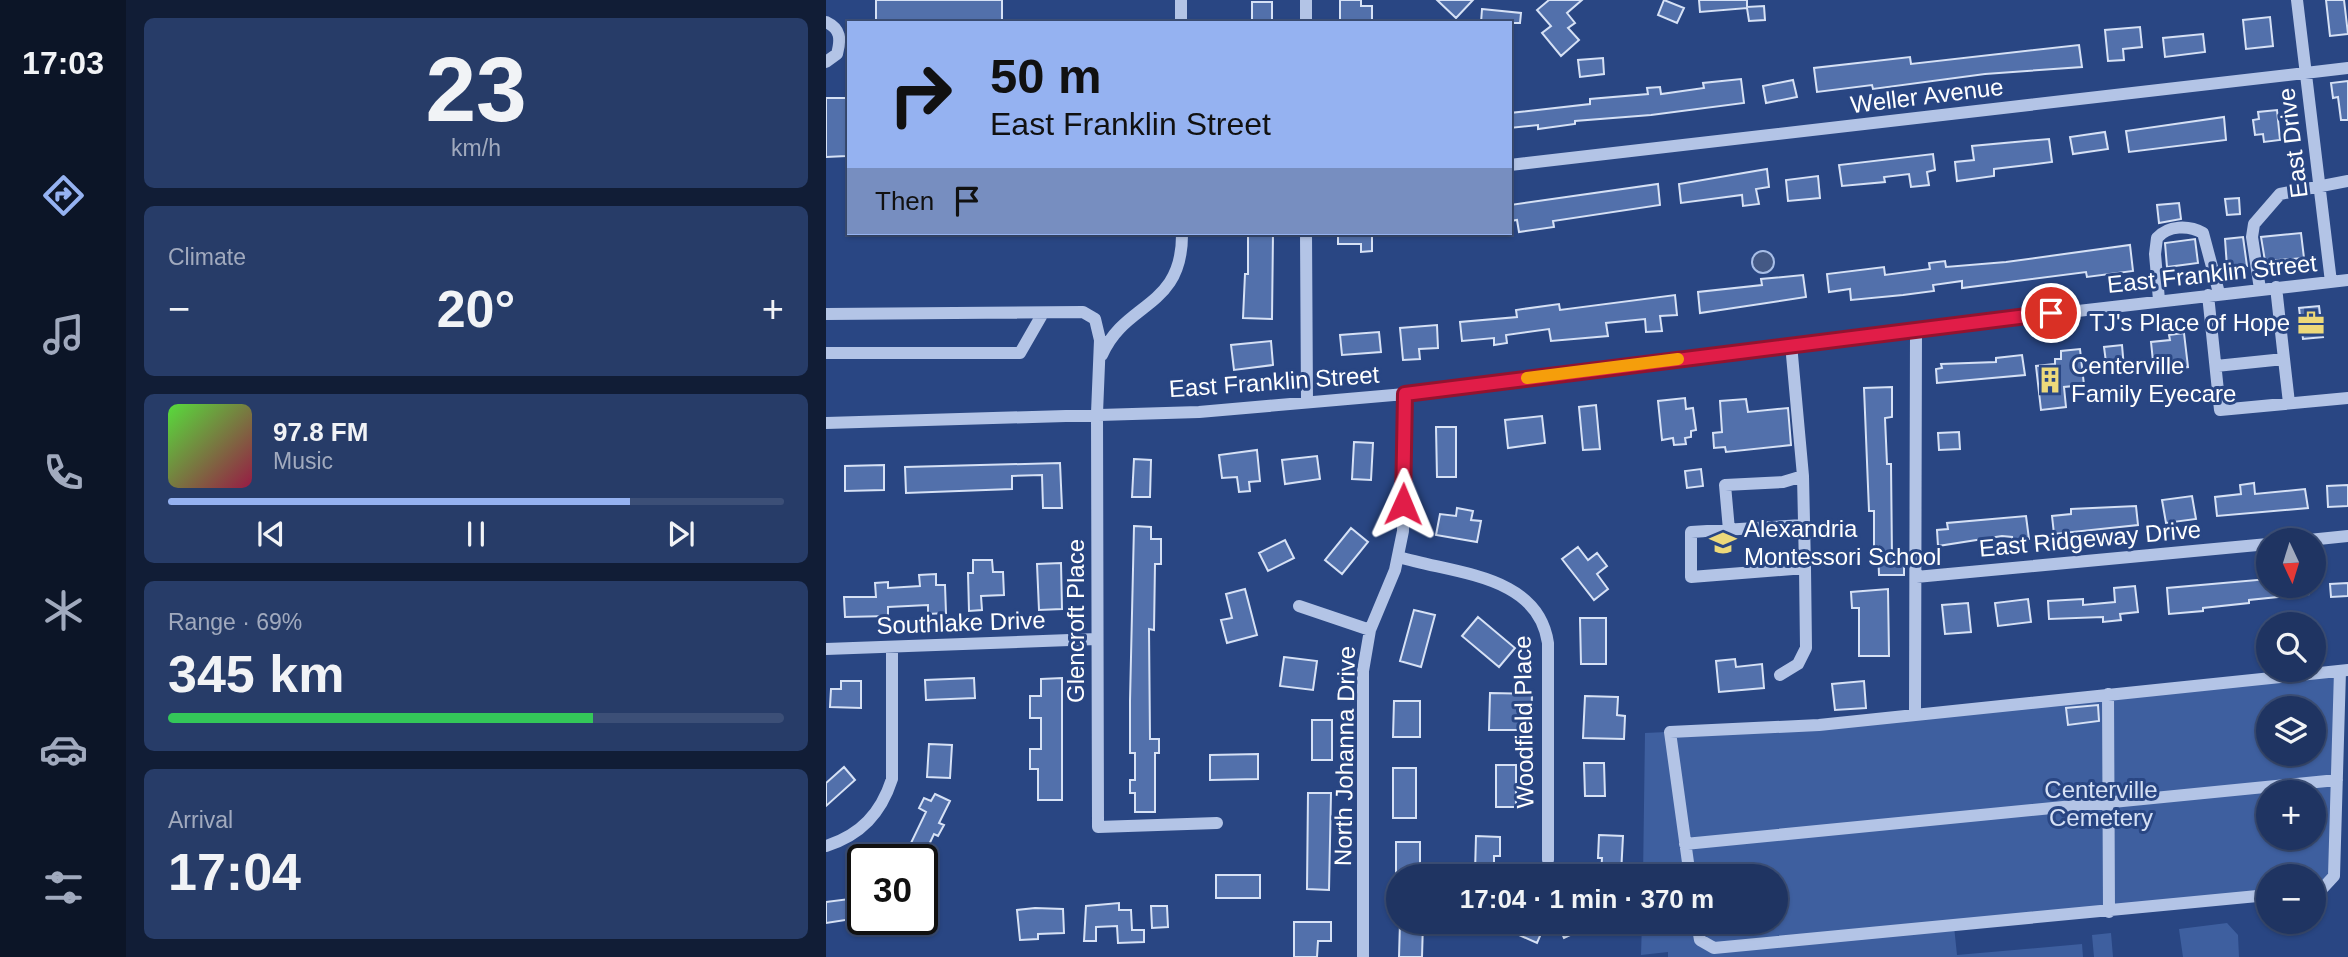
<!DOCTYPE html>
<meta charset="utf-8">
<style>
body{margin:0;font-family:Arial,sans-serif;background:#273c68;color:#f1f3f6;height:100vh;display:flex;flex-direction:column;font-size:26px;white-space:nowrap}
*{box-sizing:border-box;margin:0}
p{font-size:23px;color:#a1aabe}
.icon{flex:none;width:38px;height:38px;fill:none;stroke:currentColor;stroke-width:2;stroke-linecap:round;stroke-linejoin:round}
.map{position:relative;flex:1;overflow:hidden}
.panel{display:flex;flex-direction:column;gap:18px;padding:18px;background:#111d36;width:700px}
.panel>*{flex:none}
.guide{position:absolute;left:21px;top:21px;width:665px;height:214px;border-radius:0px;box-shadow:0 2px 5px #0004,0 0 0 2px #3c4f77;background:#95b2f1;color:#111;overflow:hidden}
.needle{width:46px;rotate:176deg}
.buttons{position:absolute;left:1430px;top:528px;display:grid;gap:14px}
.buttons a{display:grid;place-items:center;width:70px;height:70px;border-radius:50%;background:#1f3462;box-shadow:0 2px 5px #0004,0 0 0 2px #3c4f77;font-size:35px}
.speed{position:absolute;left:21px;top:844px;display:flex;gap:14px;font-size:35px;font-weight:700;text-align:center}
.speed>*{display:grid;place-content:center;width:91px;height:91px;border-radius:50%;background:#1f3462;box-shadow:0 2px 5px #0004,0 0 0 2px #3c4f77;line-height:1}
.speed .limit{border:4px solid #111;border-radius:10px;background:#fff;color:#111}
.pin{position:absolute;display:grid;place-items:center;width:60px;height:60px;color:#fff;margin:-30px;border:4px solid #fff;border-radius:50%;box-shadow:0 2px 7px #0007}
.me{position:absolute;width:77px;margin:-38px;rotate:1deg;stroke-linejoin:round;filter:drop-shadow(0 0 5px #0008)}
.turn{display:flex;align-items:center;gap:24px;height:147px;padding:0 28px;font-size:32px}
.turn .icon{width:91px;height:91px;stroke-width:2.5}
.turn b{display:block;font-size:49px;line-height:60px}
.then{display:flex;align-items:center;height:66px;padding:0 28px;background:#0003;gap:14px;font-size:26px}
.big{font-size:52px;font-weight:700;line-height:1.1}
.panel .tile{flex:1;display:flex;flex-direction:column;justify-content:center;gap:10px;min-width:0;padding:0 24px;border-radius:10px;background:#273c68}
.panel .dial{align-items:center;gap:0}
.dial b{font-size:91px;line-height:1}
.song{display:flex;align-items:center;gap:21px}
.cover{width:84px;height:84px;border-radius:10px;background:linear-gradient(135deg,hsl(110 70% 55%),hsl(340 70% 35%))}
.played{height:7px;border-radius:4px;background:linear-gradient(90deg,#95b2f1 75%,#3c4f77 75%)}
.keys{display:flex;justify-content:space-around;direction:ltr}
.heat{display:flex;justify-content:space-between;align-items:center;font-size:38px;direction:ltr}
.charge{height:10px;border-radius:5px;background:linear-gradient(90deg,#34c759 69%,#3c4f77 0)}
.trip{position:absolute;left:560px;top:864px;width:402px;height:70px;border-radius:35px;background:#1f3462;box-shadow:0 2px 5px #0004,0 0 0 2px #3c4f77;font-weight:700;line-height:70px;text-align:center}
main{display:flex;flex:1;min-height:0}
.tab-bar{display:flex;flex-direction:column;width:126px;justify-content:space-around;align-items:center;background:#0c1527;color:#a1aabe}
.tab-bar .icon{width:49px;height:49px}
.tab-bar .active{color:#95b2f1}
.tab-bar b{font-size:32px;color:#f1f3f6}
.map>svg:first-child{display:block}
.green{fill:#3e5f9f;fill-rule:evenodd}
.water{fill:#445985;stroke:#a8bee7;stroke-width:2}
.building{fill:#5270ab;stroke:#d6e1f5;stroke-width:2}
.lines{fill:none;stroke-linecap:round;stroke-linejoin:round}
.minor{stroke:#b3c4e6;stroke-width:12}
.route-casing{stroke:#92132f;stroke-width:18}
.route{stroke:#e11d48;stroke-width:12}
.slow{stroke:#f59e0b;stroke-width:12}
.labels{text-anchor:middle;stroke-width:6;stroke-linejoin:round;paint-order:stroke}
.street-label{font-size:24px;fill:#fff;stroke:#294683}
.poi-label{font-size:24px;fill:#fff;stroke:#294683;text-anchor:start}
.park-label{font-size:24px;fill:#d6e1f5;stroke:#294683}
</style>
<main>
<nav class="tab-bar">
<b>17:03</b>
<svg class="icon active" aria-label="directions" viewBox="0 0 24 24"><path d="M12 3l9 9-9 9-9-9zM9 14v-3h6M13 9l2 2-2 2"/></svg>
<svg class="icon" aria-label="music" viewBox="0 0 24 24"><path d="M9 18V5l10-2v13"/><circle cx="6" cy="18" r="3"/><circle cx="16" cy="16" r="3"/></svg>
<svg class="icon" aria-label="phone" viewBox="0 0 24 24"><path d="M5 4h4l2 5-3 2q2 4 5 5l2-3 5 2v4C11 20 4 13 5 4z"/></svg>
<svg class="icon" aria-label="climate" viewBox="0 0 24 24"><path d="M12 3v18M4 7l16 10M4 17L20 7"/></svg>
<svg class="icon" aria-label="car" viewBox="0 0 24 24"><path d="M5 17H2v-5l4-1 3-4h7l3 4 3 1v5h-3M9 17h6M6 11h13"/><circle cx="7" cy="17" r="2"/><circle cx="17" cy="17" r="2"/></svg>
<svg class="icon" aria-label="filters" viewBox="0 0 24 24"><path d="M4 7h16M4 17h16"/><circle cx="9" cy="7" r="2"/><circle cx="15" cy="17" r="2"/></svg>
</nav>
<section class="panel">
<div class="tile dial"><b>23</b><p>km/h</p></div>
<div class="tile"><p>Climate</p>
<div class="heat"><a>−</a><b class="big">20°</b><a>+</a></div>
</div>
<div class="tile">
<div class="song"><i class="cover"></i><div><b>97.8 FM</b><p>Music</p></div></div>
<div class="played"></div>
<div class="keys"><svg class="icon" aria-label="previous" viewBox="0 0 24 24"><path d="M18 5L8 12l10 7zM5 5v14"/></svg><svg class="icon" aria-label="pause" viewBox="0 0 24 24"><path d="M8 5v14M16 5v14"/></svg><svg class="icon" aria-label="next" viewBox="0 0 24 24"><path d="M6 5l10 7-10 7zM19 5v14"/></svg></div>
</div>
<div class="tile"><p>Range · 69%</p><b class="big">345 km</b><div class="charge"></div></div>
<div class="tile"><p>Arrival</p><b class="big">17:04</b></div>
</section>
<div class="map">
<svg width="1522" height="957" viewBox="0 0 1522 957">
<rect width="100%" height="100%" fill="#294683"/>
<path class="green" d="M1514 671 1508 876 1488 890V877H1442V895L1128 926 1131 955 1256 944 1257 957H842V952L815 955 816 922H950V877H817L819 733 993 725ZM1442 709H1488V754H1442ZM1442 793H1488V838H1442Z
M1401 923 1412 935 1413 957H1357L1353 929Z
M1285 933 1287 957H1268L1266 935Z"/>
<path class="water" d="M926 262a11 11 0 1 1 22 0a11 11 0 1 1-22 0Z"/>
<path class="building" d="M50 0H176V23H50Z
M514 0H535V6H546V23H514Z
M611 0H647L630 18Z
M723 0H756L741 13 749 23 742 28 753 40 735 56 716 33 725 26 711 10Z
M838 0 858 8 851 23 832 15Z
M873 0H921V7L938 6 939 20 923 21 921 8 874 12Z
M1500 0H1518L1522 34 1504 36Z
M426 2H446V23H426Z
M656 9 695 13 694 23H655Z
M1444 17 1447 46 1420 49 1417 20Z
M1314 27 1316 47 1297 49 1298 60 1282 61 1279 30Z
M1377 34 1379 52 1339 57 1337 38Z
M1253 45 1256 67 1159 74 1047 89 1046 85 991 92 988 68 1084 57 1085 64Z
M777 58 778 74 754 77 752 60Z
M915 79 918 103 825 115 749 121V124L712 129V125L684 128V113L764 104V99L822 94 821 88 834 87 835 94 878 88 877 83Z
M967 80 971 97 940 103 937 86Z
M1522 81V120H1515L1512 97 1507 98 1505 83Z
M0 98H23L20 156 0 157Z
M1451 110 1454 140 1438 142 1437 134 1429 135 1427 120 1433 119 1432 112Z
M1398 117 1400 140 1303 152 1300 131Z
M1279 132 1282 149 1247 154 1244 137Z
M1223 139 1226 162 1168 169V176L1131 181 1129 162 1148 160 1146 146Z
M1107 154 1109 170 1101 172 1103 185 1085 187 1083 174 1058 177 1059 182 1016 186 1013 165Z
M941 169 943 187 930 189 933 204 917 206 916 195 855 203 853 184Z
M992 176 994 198 962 201 960 180Z
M832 184 834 205 727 221 728 227 693 232 691 220 684 221V205Z
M1413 198 1414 214 1401 215 1399 199Z
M1353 203 1355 219 1333 223 1331 205Z
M422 233H447L446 319 417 318 419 274H422Z
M512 233H546V251L535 252V244H512Z
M1475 233 1478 258 1439 261 1435 237Z
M1417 237 1421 266 1401 267 1399 239Z
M1369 239 1372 263 1341 267 1339 243Z
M1304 245 1307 271 1261 277 1260 272 1136 288V281L1107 285 1108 291 1077 295 1025 300 1024 289 1003 292 1001 274 1058 267 1059 275 1104 269 1103 263 1119 261 1120 267 1180 262Z
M977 275 980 297 874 313 872 292 936 285 935 279Z
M849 295 851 315 834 316 836 331 820 332 819 319 780 323 782 336 725 341 723 329 680 335 681 343 668 345V338L636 341 634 322 691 317 690 310 733 304 734 310Z
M1493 306 1497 337 1477 339 1473 308Z
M611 325 612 348 593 349 594 359 577 360 574 328Z
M553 332 555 352 516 355 514 335Z
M1358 333 1362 367 1328 371 1325 342 1344 340 1343 335Z
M445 341 447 365 408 370 405 345Z
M1296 345 1298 368 1281 370 1278 347Z
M1254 349 1258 385 1238 387 1240 407 1215 410 1210 366 1229 364V359H1235V351Z
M1196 355 1199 375 1111 383 1110 369 1116 368 1115 364 1170 362V358Z
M1066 387V417L1059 418 1061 464H1065L1066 557H1078V575H1053L1052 546H1048V511H1043L1038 388Z
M859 398 860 409 867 408 870 430 865 431V437L859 438 860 444 848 445 847 438 836 440 832 401Z
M920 399 922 412 962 408 965 445 900 452 899 447 888 448 887 433 896 432 894 401Z
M770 405 774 449 757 450 753 407Z
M716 416 719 443 682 448 679 420Z
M610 427H630V477H611Z
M1133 432 1134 449 1113 450 1112 433Z
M528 442 547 443 545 480 526 479Z
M431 450 434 481 423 482 424 491 413 492 411 477 396 478 393 455Z
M491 456 494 479 459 484 456 460Z
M308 459 325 460 324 497H306Z
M234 463 236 508H217L216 475 186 476V489L80 493 79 467Z
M58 465V490L19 491V466Z
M875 469 877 486 861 488 859 471Z
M1428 483 1429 494 1479 489 1482 508 1391 516 1389 497 1415 494 1414 485Z
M1522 485V506L1502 507 1501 486Z
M1366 496 1370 519 1340 523 1336 500Z
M1310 506 1312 525 1228 534 1226 516 1245 514V509Z
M631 508 647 511 645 520 655 521 651 542 610 535 614 514 630 516Z
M1200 516 1203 539 1186 541V537L1176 536 1112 546 1111 530 1122 529 1121 523Z
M308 526 325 527V539H335V564H329L328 630 323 629 324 739H333V753H329V812H309V793H304V780H309V753H304V701Z
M525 528 542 542 516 574 499 560Z
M459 540 468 558 442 571 433 553Z
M752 547 762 560 771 553 781 566 771 574 782 589 768 600 736 559Z
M147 560H166L167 572H177L178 595 155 596 156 610 143 611 142 573H147Z
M235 563 236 609 213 610 211 564Z
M110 574V585H119L120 613 102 614V605L62 607V616L19 617 18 597H50L49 583 62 582V588L94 586 93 575Z
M1442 579V586H1483V594L1423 600V603L1377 608V611L1343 614 1341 588Z
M1522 583V596L1505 597 1504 584Z
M1309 586 1312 612 1294 614 1295 620 1277 622V617L1223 619 1222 601 1257 599V605L1289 602 1288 588Z
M419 589 431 635 401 643 395 620 406 618 400 594Z
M1062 589 1063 656H1033V608H1026L1025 592Z
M1202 599 1205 622 1172 626 1169 603Z
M1142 603 1145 632 1119 634 1116 605Z
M588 610 609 615 595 667 574 661Z
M652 617 689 648 673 667 636 636Z
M754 618H780V664H755Z
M458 657 491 661 487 690 454 686Z
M909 659 910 667 936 664 938 688 893 692 890 661Z
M148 678 149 698 100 700 99 680Z
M236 678V800H212V769H204V749H215V718H204V696H215V679Z
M15 681H35V708L4 707 5 689H15Z
M1038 681 1040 708 1009 710 1006 684Z
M664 693 706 694 705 730H663Z
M759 696 792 697 791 715 799 716 798 739 757 738Z
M568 701H594V737H567Z
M1272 705 1273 721 1242 725 1240 708Z
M486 720H506V760H486Z
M103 744 126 745 124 778 101 777Z
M432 754V779L384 780V755Z
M758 763H778L779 796H759Z
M670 765H690V807H670Z
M18 767 29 780 0 806V783Z
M567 768H590V818H567Z
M482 793H505L503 890 481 889Z
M109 794 124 801 113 823 118 825 112 836 108 834 99 853 84 845 100 812 93 808 98 798 105 801Z
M773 835 797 836 795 874 775 873 776 858H772Z
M650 836 674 837V856H668V872H649Z
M570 842H594V877H570Z
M390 875H434V898H390Z
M23 899 26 919 0 923V902Z
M293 903V910H305L306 930H318V942L292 943 291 926 270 927V941H258L260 906Z
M325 906H341L342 927 326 928Z
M209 908 237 909 238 933 212 934V939L194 940 191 910Z
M468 922H505V941H492L491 957H468Z
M574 922H597L596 957H573Z
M664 922H720L711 943Z
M731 922H772L738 938Z"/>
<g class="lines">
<path class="minor" d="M1471 0 1505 282
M0 22C15 29 15 39 11 54L0 62
M355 23V0
M480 23V0
M684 165 1522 68
M480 233 481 401
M1450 287 1458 359
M1434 289 1426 237 1428 224 1454 194 1522 181
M1382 295 1394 410 1522 398
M1333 300 1329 254 1331 238C1342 225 1363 225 1377 233L1393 293
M0 314 257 312 269 319 274 340 271 413 272 827 391 823
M965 344 977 476 979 568 865 577V532L977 525
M0 353H194L217 313
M276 355C299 301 357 309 356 233
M1390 366 1458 359 1463 403
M0 423 373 412 579 394 965 344 1522 280
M903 530 899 485 957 482 977 476
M1473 541 1522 536
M573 557C628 574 712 574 722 643V860
M1090 577 1442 544
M473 606 544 630
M0 649 271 639
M954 675 972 664 980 648 979 568
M1282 694 1283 912
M1089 712 1090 329
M859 844 1511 780
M0 846C35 835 55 813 66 779V647
M864 877 844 732 993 725 1522 670
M1488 890H1495L1508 876 1514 671
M871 922 874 940 888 948 1442 895
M537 957V671L544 630 569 570 577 531 579 394"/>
</g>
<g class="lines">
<g class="route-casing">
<path id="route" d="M577 504 579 394 1225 313"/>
</g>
<use href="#route" class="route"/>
<path class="slow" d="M701 378 852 359"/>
</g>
<defs>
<g id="office-bare" transform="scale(2.1)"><path d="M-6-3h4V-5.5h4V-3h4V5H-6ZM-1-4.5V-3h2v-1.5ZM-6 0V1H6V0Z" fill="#edd97a" stroke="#294683" stroke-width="2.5" paint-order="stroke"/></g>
<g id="building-bare" transform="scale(2.1)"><path d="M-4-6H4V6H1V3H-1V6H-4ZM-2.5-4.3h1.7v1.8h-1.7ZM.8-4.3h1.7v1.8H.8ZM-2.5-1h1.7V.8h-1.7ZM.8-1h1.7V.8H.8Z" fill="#edd97a" stroke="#294683" stroke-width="2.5" paint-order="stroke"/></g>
<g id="school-bare" transform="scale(2.1)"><path d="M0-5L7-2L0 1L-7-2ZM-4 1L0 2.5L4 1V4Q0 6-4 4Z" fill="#edd97a" stroke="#294683" stroke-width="2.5" paint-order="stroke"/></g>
</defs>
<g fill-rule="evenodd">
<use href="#office-bare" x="1485" y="323"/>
<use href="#building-bare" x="1224" y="380"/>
<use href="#school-bare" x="897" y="543"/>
</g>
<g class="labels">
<g class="street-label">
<text transform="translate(1101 96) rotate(-7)" y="8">Weller Avenue</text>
<text transform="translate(1467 143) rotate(-97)" y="8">East Drive</text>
<text transform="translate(1386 274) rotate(-6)" y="8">East Franklin Street</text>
<text transform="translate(448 382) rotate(-4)" y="8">East Franklin Street</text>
<text transform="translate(1264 539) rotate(-5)" y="8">East Ridgeway Drive</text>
<text transform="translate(250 621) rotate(-90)" y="8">Glencroft Place</text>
<text transform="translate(135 623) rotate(-2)" y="8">Southlake Drive</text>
<text transform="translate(698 722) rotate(-91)" y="8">Woodfield Place</text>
<text transform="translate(519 756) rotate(-89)" y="8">North Johanna Drive</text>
</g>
<g class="poi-label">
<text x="1464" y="331" text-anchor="end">TJ's Place of Hope</text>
<text x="1245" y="374">Centerville<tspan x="1245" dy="28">Family Eyecare</tspan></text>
<text x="918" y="537">Alexandria<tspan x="918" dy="28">Montessori School</tspan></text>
</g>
<g class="park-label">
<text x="1275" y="798">Centerville<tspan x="1275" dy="28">Cemetery</tspan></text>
</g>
</g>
</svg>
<div class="buttons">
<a><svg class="needle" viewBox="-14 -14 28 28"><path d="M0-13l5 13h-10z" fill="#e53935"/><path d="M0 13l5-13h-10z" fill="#a1aabe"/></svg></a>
<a><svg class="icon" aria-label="search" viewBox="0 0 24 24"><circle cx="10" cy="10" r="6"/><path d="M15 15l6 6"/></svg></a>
<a><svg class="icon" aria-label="layers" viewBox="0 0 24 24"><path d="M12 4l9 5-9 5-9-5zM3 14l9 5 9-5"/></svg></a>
<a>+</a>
<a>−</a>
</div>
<div class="speed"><div class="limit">30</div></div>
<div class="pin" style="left:1225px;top:313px;background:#d93025"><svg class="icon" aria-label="arrive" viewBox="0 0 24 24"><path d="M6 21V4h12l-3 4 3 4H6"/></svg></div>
<svg class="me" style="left:577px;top:504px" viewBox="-20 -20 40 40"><path d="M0-17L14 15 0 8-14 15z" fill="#e11d48" stroke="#fff" stroke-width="4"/></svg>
<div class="trip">17:04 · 1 min · 370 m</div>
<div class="guide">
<div class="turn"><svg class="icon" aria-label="right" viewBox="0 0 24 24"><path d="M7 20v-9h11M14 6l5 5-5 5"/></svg><div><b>50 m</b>East Franklin Street</div></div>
<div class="then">Then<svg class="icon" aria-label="arrive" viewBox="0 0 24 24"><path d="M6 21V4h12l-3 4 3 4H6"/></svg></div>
</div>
</div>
</main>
